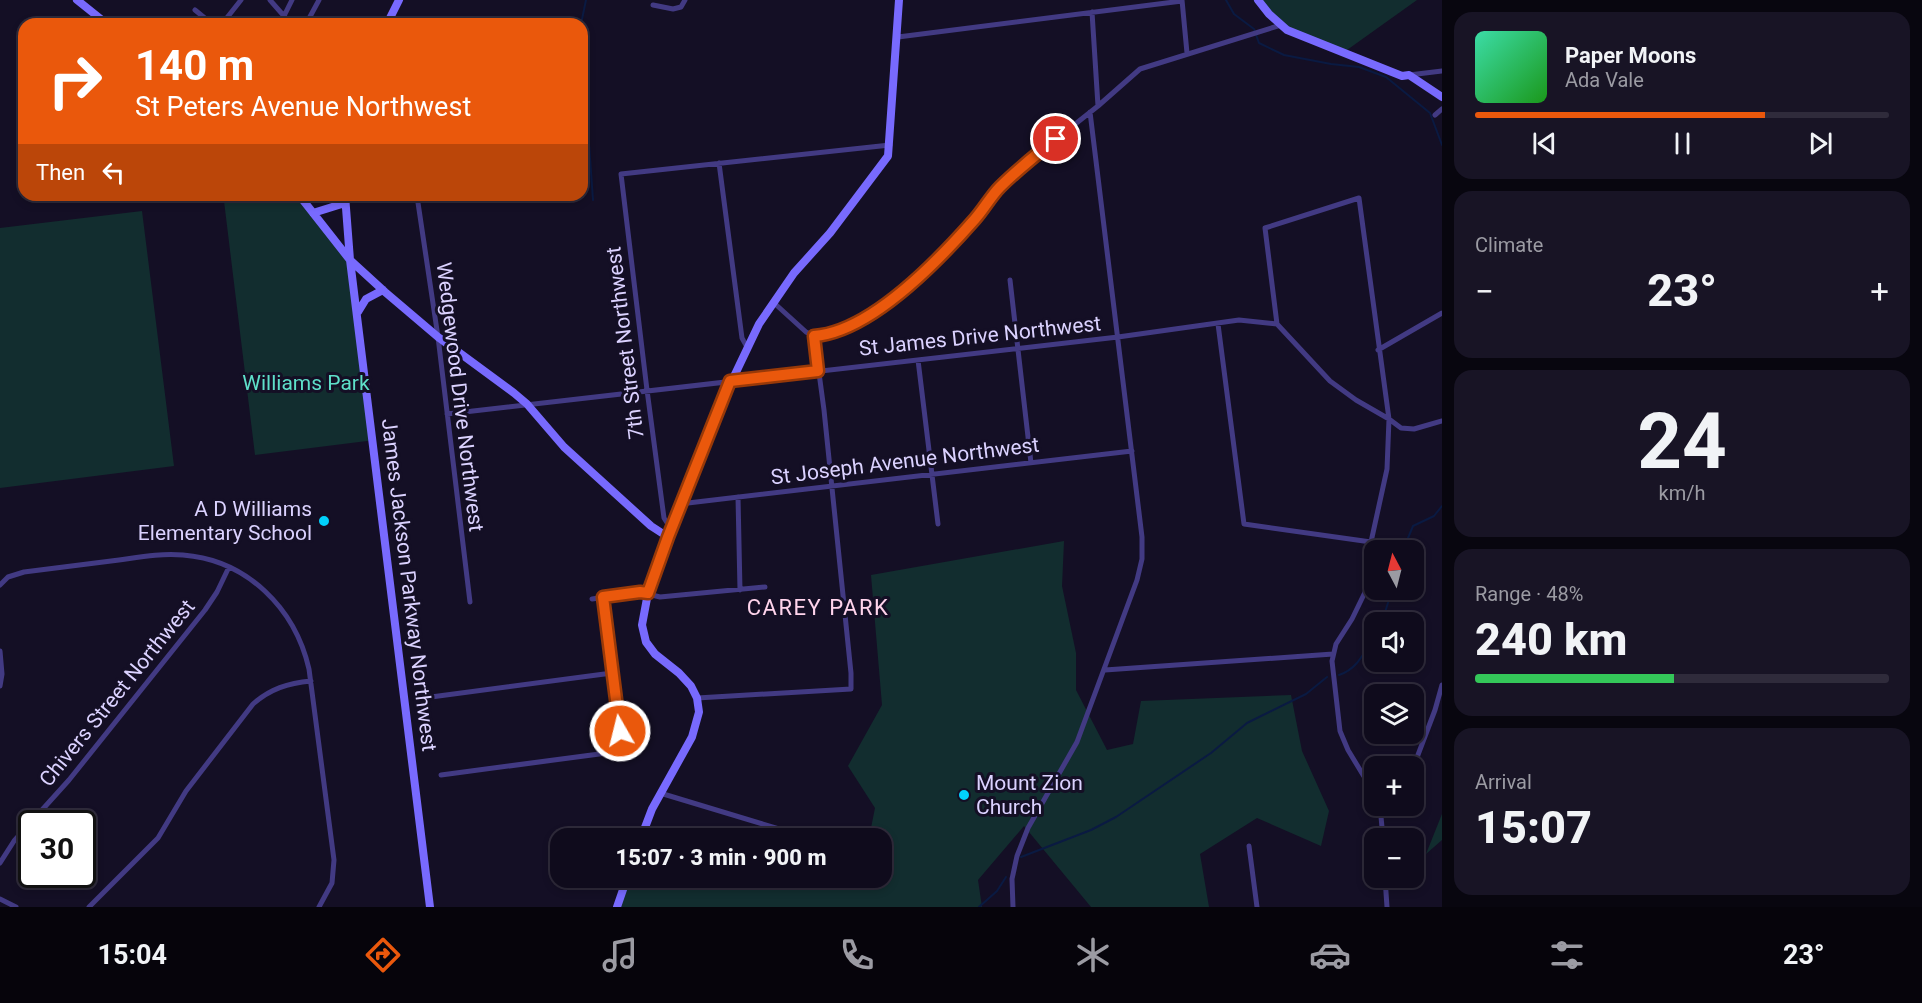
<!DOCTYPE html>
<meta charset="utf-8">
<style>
body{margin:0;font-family:Roboto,sans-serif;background:#181425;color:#f1f3f6;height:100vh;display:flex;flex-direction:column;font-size:22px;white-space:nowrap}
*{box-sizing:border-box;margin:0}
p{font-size:20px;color:#9b9ba3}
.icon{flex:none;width:33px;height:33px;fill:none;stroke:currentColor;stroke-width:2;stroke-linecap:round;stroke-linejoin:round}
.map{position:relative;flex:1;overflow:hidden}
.drawer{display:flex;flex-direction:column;gap:12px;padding:12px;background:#08060f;width:480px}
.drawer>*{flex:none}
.hud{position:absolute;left:18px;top:18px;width:570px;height:183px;border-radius:18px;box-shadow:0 3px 9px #0003,0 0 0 2px #2f2b3b;background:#ea580c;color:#fff;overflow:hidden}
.needle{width:39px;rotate:353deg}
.tools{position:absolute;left:1364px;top:540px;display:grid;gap:12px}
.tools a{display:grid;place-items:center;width:60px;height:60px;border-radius:12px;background:#0f0b1c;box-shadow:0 3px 9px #0003,0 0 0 2px #2f2b3b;font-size:30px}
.speed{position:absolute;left:18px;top:810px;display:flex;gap:12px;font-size:30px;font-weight:700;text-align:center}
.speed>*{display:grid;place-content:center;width:78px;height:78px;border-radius:50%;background:#0f0b1c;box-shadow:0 3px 9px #0003,0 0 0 2px #2f2b3b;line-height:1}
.speed .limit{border:3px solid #111;border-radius:9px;background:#fff;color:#111}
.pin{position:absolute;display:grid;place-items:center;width:51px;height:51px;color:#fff;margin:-26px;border:3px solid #fff;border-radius:50%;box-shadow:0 2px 6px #0007}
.me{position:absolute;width:66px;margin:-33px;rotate:352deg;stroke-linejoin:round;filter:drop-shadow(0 0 4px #0008)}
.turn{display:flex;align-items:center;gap:21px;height:126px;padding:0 18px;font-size:27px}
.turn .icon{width:78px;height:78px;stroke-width:2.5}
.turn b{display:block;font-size:42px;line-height:51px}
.then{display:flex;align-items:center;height:57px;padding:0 18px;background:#0003;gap:12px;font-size:22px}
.big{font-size:45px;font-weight:800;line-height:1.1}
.drawer .tile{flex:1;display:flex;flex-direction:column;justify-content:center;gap:9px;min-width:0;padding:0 21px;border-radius:18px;background:#181425}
.drawer .dial{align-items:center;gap:0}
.dial b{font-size:78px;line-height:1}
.song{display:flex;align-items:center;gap:18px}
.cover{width:72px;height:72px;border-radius:9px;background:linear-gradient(135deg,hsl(160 70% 55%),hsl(120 70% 35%))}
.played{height:6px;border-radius:3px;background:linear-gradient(90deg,#ea580c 70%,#2f2b3b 70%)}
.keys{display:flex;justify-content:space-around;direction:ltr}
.heat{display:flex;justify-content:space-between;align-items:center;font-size:33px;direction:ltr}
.charge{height:9px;border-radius:4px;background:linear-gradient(90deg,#34c759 48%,#2f2b3b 0)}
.trip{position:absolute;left:550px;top:828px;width:342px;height:60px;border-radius:18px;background:#0f0b1c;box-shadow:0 3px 9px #0003,0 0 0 2px #2f2b3b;font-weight:800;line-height:60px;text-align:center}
.tabs{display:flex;height:96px;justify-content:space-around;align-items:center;background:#06040b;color:#9b9ba3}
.tabs .icon{width:42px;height:42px}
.tabs .on{color:#ea580c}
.tabs b{font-size:27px;color:#f1f3f6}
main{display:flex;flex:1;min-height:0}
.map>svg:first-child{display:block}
.green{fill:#122d2f}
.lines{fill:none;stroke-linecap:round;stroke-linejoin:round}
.stream{stroke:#0a1a42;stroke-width:2}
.street{stroke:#423a83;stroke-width:5}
.secondary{stroke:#786afe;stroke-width:8}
.route-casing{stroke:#983908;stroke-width:15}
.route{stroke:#ea580c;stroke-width:10}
.poi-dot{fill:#01d1fc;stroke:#140f25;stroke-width:2}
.labels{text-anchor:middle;stroke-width:6;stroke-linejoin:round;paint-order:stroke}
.street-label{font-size:21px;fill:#dbd2ff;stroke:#140f25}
.park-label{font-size:21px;fill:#5edfc9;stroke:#140f25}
.poi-label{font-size:21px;fill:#dbd2ff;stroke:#140f25;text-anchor:end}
.neighbourhood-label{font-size:22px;letter-spacing:1.5px;fill:#ffd4ec;stroke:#140f25}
</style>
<main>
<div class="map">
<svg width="1442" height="907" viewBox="0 0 1442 907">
<rect width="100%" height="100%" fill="#140f25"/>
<path class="green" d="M1260 0H1417L1340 55 1283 29Z
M270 195H299L349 259 375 440 255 455 224 201Z
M142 211 174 466 0 488V228Z
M1064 541 1062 586 1076 653V690L1107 750 1133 744 1141 701 1291 695 1302 751 1329 811 1321 846 1257 818 1200 854 1209 907H1091L1024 826 978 880 982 907H620L628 878H777L860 889 862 878H882V838H869L875 808 848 766 882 705 871 575Z
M1442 814V840L1426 854Z"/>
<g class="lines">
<path class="stream" d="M1226 0 1234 14 1254 29 1259 43 1284 55 1331 64 1359 67 1386 77 1430 113 1442 145
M581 24 586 0
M582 96 589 144 593 200
M1403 550 1413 526 1434 516 1442 506
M1382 622 1392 590
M1339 675C1358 669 1364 652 1374 637
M1021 857 1091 830 1116 817 1211 753 1247 723 1306 694 1327 677
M979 907 997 891 1006 877"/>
<path class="street" d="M270 0 291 24
M1182 0 1187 53
M653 5 673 9 681 7 685 0
M195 10 212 24
M1092 12 1098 106
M284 16 292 0
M222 24 241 0
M306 24 319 0
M898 37 1182 1
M1409 75 1442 71
M1435 115 1442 109
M719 163 742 338 747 347
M417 196 438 337 470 602
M1010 280 1031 463
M773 302 806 332 814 336 842 329 860 321 893 298 940 256 975 218 998 189 1021 167 1098 106 1140 69 1281 25
M1218 324 1244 524 1371 542
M1277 324 1265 228 1359 198 1389 419 1387 469 1371 542 1372 570 1370 582 1352 619 1336 644 1332 661 1340 731 1348 750 1374 793
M1378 350 1442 313
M918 360 938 524
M447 414 1118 337 1239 320 1277 324 1330 381 1356 400 1389 419 1401 428 1414 429 1442 421
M738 497 740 590
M683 501 688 503 1132 451
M671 529 664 518 647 390 621 174 890 145
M0 585 8 577 24 572C55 568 87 564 119 560 140 557 161 553 183 555 247 560 295 608 309 669L334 860 332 883 319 907
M592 599 640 592 660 597 765 587
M0 651 2 674 0 686
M1105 670 1333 654
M431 697 612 673
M697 698 851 689V673L824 410 814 336
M1413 768 1435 710 1442 685
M441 775 622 751 603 597
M660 793 809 838
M1380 806 1383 838
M1249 846 1257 907
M0 863 14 841 69 780 205 610 217 592 229 567
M1385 878 1387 907
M0 899 16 907
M89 907 158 838 186 791 253 704C270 689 288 683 311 681
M1013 907 1012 879 1017 856 1028 828 1077 742 1137 580 1142 559V537L1090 112"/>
<path class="secondary" d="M77 0 107 24
M1258 0 1269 14 1287 30 1402 76 1409 75 1442 97
M387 24 399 0
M299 195 350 260 385 292 438 337 514 393 527 404 564 447 651 526 668 537
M345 195 350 260 430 907
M313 213 345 203
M358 312 366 299 383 290
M641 838 652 809 692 737 699 712 697 698 691 686 679 673 655 654 646 642 642 625 648 593 668 537 718 410 759 324 794 273 830 233 888 156 899 0
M617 907 627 878"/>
</g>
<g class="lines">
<g class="route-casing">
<path id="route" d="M620 731 603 597 640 592 648 593 668 537 730 381 818 371 814 336C871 332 939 260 975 219 984 209 991 196 1000 187 1018 169 1037 154 1056 139"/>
</g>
<use href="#route" class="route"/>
</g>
<g class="poi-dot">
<circle cx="324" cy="521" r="6"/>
<circle cx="964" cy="795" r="6"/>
</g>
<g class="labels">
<g class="street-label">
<text transform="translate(980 336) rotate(-6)" y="7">St James Drive Northwest</text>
<text transform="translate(625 343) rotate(-97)" y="7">7th Street Northwest</text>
<text transform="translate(460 397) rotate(83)" y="7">Wedgewood Drive Northwest</text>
<text transform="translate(905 461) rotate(-7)" y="7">St Joseph Avenue Northwest</text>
<text transform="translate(409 585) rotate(83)" y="7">James Jackson Parkway Northwest</text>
<text transform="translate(117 693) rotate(-51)" y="7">Chivers Street Northwest</text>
</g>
<g class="park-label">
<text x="306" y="390">Williams Park</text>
</g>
<g class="poi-label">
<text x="312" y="516">A D Williams<tspan x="312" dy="24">Elementary School</tspan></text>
<text x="976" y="790" text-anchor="start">Mount Zion<tspan x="976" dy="24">Church</tspan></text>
</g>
<g class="neighbourhood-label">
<text x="818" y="615">CAREY PARK</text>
</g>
</g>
</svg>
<div class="tools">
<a><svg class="needle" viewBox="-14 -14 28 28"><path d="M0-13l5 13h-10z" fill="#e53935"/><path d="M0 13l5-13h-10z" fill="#9b9ba3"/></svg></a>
<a><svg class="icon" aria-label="sound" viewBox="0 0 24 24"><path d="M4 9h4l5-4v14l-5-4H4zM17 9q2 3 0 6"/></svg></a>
<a><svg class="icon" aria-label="layers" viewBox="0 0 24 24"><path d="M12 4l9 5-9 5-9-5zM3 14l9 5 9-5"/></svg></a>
<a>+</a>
<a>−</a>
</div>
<div class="speed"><div class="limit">30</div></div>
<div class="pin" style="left:1056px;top:139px;background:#d93025"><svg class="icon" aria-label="arrive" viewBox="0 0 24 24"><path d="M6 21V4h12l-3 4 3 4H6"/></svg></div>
<svg class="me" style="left:620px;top:731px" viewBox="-20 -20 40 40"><circle r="17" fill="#ea580c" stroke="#fff" stroke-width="3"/><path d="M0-11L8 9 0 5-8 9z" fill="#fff"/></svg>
<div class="trip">15:07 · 3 min · 900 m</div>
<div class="hud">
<div class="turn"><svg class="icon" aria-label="right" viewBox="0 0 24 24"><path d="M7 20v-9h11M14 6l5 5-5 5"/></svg><div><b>140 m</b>St Peters Avenue Northwest</div></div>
<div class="then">Then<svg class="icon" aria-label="left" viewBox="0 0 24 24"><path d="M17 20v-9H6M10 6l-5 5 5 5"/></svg></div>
</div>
</div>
<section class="drawer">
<div class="tile">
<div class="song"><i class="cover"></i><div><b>Paper Moons</b><p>Ada Vale</p></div></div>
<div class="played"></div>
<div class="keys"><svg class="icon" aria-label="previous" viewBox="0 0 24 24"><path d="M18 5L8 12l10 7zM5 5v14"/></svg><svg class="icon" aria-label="pause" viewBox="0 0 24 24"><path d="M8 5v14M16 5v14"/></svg><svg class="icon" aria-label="next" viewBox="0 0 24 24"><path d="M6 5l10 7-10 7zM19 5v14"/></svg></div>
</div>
<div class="tile"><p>Climate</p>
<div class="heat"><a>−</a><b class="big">23°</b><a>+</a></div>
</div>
<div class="tile dial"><b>24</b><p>km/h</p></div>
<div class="tile"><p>Range · 48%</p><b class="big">240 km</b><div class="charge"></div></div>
<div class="tile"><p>Arrival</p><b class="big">15:07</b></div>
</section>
</main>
<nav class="tabs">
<b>15:04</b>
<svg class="icon on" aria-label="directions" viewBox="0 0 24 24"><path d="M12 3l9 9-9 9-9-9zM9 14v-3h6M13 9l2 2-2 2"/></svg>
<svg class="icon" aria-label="music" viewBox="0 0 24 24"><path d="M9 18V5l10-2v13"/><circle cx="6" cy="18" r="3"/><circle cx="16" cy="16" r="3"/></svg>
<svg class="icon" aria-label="phone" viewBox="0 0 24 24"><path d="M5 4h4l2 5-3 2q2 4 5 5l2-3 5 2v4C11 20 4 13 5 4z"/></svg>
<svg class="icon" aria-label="climate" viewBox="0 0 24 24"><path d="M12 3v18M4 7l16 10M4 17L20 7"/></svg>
<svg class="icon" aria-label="car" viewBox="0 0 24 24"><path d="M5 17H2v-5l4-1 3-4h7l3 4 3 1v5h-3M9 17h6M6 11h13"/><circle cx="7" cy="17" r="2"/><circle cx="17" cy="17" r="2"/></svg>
<svg class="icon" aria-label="filters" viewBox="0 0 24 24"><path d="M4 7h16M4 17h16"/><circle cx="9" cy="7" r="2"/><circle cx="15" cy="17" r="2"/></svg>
<b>23°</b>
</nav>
